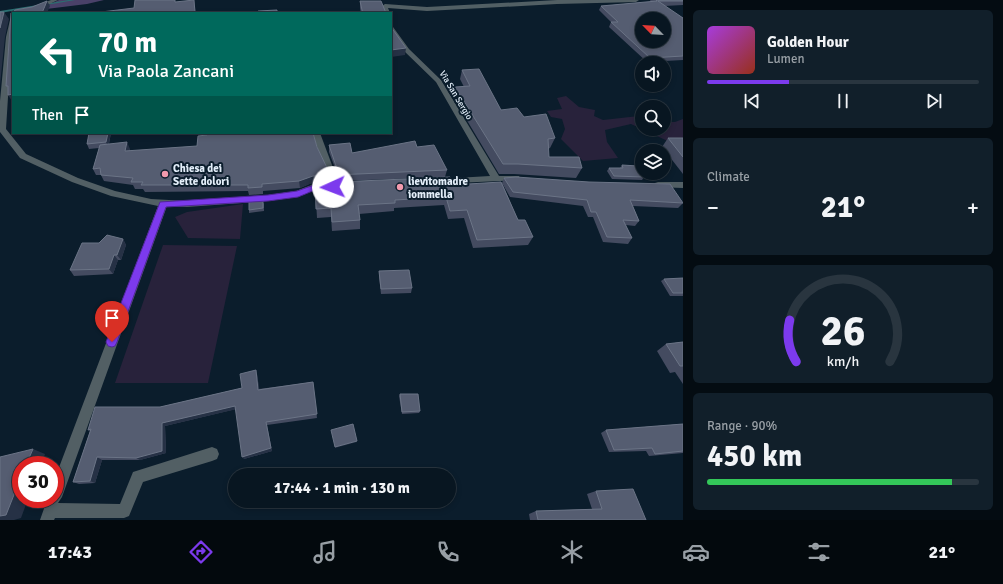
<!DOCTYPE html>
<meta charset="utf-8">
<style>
body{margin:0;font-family:Signika,sans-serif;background:#111f2a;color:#f1f3f6;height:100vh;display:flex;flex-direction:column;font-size:15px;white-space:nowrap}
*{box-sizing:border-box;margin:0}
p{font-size:13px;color:#989fa5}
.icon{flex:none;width:22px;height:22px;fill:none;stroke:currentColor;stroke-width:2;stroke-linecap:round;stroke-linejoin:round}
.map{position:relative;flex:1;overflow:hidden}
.details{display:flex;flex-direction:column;gap:10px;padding:10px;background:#040c12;width:320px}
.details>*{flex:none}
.hud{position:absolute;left:12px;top:12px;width:380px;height:122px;border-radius:0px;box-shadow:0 2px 6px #0003,0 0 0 1px #29353f;background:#00695c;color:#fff;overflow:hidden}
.needle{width:26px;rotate:295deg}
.tools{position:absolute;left:635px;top:12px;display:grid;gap:8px}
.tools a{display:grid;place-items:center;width:36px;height:36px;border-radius:50%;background:#081621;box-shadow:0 2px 6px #0003,0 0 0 1px #29353f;font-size:20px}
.speed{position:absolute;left:12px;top:456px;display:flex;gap:8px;font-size:20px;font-weight:700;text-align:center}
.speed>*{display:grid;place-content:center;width:52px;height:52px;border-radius:50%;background:#081621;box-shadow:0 2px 6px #0003,0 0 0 1px #29353f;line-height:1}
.speed .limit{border:6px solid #d22;background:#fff;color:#111}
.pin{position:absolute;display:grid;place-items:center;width:34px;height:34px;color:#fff;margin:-41px -17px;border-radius:50% 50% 50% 0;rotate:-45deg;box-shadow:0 0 4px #0007}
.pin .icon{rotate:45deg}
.me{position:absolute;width:44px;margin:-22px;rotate:268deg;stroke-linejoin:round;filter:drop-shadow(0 0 3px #0008)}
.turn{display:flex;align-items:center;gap:14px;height:84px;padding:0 20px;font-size:18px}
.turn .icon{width:52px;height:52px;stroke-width:2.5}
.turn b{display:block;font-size:28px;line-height:34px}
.then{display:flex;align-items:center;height:38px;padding:0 20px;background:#0003;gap:8px;font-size:15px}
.big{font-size:30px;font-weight:700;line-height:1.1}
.details .tile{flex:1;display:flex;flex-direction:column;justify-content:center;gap:6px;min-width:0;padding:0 14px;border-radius:6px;background:#111f2a}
.details .dial{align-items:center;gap:0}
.dial svg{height:104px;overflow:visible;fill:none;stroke:#29353f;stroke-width:7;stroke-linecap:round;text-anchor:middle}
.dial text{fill:#f1f3f6;stroke:none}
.song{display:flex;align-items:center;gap:12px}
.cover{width:48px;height:48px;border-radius:6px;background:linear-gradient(135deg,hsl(280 70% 55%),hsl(10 70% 35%))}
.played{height:4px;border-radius:2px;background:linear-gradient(90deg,#7c3aed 30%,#29353f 30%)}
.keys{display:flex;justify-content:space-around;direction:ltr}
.heat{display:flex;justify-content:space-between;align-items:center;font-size:22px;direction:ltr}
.charge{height:6px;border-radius:3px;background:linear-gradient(90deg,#34c759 90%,#29353f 0)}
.trip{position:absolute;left:228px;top:468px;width:228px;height:40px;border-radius:20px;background:#081621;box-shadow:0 2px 6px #0003,0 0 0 1px #29353f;font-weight:700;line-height:40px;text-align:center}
.dock{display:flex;height:64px;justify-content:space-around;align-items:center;background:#03090d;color:#989fa5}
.dock .icon{width:28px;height:28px}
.dock .active{color:#7c3aed}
.dock b{font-size:18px;color:#f1f3f6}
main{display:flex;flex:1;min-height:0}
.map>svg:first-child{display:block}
.green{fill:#28223b}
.forest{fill:#4a4169}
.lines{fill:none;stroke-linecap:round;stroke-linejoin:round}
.stream{fill:#2b6e71;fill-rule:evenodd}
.minor{fill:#525f64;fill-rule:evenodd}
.wall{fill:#444b60}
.shaded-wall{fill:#263145}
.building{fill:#555d71;stroke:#6b7486;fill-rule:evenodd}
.route{fill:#7c3aed;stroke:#51269a}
.poi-dot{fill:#f29aad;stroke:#0b1d2c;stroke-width:1.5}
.labels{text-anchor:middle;stroke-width:4;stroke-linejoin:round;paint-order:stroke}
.far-street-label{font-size:9px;fill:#e3eef9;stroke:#0b1d2c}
.poi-label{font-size:11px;font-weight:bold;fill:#e3eef9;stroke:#0b1d2c;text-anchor:start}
</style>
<main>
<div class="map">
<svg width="683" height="520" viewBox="0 0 683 520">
<rect width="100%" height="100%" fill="#0b1d2c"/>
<path class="green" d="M566 96 579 107 595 110 594 116 603 120 639 116 642 117V129H664V122H675L683 119V138L672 143 631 124 605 130 607 142 618 158 583 161 561 139 565 129 562 119 551 117 547 111 562 109 557 98Z
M243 204 240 239 188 238 175 217 187 212Z
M163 245 237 246 208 383H115Z"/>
<path class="forest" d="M59 0H104L87 4 38 10Z"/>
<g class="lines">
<path class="stream" d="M69 0H75L0 13V11Z"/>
<path class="minor" d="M51 0H58L35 11 17 13Z
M557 0H639L636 2 557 4 427 11 388 8 390 13H384L382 6 385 4 427 7Z
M13 18 6 129 26 154 78 178 115 191 151 199 187 201 268 195 296 191 314 184H328L332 187 328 190H315L298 197 268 201 187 207 167 206 62 497 58 503 120 504 133 472 212 447 217 449 219 454 217 459 212 461 143 482 129 516 124 518H55L54 520H40L47 500 55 499V478L158 206 111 196 72 182 20 158 0 132V101L6 37 10 20Z
M391 26 393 27 409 49 441 80 499 176H519L520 178 519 180 435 184 434 182 435 180 438 179 490 176 436 82 402 49 391 33Z
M312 133H320L335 173 334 175H328L327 173Z
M658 182H683V188L655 187 654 185 655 183Z"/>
</g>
<path class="wall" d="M650 0H683V5L664 6 683 18V60L647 62 609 27 611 22 599 10 601 6 651 2Z
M360 1 386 13H361L360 8Z
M462 70 501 110 524 117 555 138 550 148 548 149 549 157 582 168 576 178 514 174H499L453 97 455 87H464L460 79Z
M89 133H111L109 144 130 149V151L317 147 328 170H334L335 168 329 152V145L352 153 417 147 447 170 445 177 314 182 300 188 263 191V194L249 195 248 191 145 192 143 189H135L133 185 104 181 101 175H96L93 169 99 148 89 149 87 144Z
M668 138H683V174L662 147Z
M622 165 644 177 642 180 612 179 607 171 609 168H620Z
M504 178 683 203 678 208 633 206 639 221 635 226 626 225 632 238 628 244 603 242 593 217H588L583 206 510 197 502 183 518 220 533 237 528 245 473 248 464 218 448 219 444 205 394 208V211L359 214 360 220V229L332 231 331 217 317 218 315 183 452 185 502 183Z
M264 203V211L249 213V210Z
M123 239 126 245 121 260H118L113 274 74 276 70 270 99 243Z
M379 271 412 288 411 293 381 294 379 277Z
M683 278V296H670L661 281 664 279Z
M683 342V384L675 372 670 373 657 351 666 344Z
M257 374 259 389 313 382 317 418 267 425 272 451 244 459 236 409 165 426 166 453 140 460H102L95 483 79 484 73 482 90 431 88 430 160 407 242 388Z
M400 394 420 411 419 413 402 414 399 396Z
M683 424V453L649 456 646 451 609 452 601 433 606 430Z
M596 491 646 520H530L529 514 536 511 592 509 587 494Z"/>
<path class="shaded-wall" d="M194 0 195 6 196 13H195Z
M47 1 50 6 47 13H42Z
M4 12 9 19 5 37 0 85V28Z
M406 48 405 55 391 57V50Z
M13 94V100L12 101 8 95Z
M108 133H111L108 147 106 142Z
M127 142 130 149 128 158 125 151Z
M313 176 314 182 300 188 299 181Z
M123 239 126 245 121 260 117 255Z
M114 255 118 260 113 274 109 269Z
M256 370 257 374 260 393 258 390Z
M235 406 237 409 165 426 166 453 140 460 136 458 162 423Z
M266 422 267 425 272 451 244 459 242 457Z
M357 441V442L335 448V447Z
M33 449 45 454 41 465H26Z
M97 457 102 460 95 483 90 481Z
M21 477V499H28L21 518 14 520H0V516Z"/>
<path class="building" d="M135 0H175V2L194 0 195 13H93L134 8Z
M656 0H683V1H658L683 18V56L650 58 611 22H618L601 6 657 1ZM642 19H664V41H642Z
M47 1 42 13H13L15 10 32 7Z
M360 1H381L386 13H363L362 10Z
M277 10V13H259L258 11Z
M0 12H4L0 28Z
M81 12V13H64Z
M11 13H13V94L8 95V86H6Z
M391 27 406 48 391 50Z
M479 69 501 110 517 108 524 117 546 114 555 138 548 139 549 157H579L582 168 518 164H503L455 87 470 86 462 70Z
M89 133H108L106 142 87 144Z
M207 133H313L317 147 328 170H334L336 166 329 145 350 143 352 153 415 141 417 147 434 145 447 170 313 176 299 181 262 184V187L248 188V185H141L143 182H131L133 178 101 175 100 168 93 169 100 145 127 142 125 151 197 146 198 136 207 135Z
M668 138H683V157Z
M622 165 638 166 644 177 614 176 609 168H623Z
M450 177 452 185 501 182 518 220H525L533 237 477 240 467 210 450 211 446 197 395 200V203L358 205 360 220 332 222 331 208 316 209 315 183Z
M516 177 589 182 670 184 683 203 630 200 639 221 623 220 632 238 607 237 596 212H591L587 200 513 192 504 178Z
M263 200V208L249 210V201Z
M107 235 123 239 117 255H114L109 269 70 270 82 243H99Z
M409 270 412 288 381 289 379 271Z
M683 278V293H673L664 279Z
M683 342V366H680L666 344Z
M256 370 258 390 313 382 317 414 266 422 271 448 242 457 235 406 162 423V451L136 458 97 457 90 481 73 482 91 429 88 430 95 407H160L242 388 240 374Z
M400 394H418L420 411 402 412Z
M353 424 357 441 335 447 331 430Z
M683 424V451L655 454 652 448 614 450 606 430Z
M33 449 26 465H21V477L6 515 0 516V457Z
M633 489 646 520H538L536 511 602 509 596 491Z"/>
<path class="route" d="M333 184 336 185V189L315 190 298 197 268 201 166 207 117 342 115 346 112 347 108 346 106 342 160 202 268 195 297 191 314 185Z"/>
<g class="poi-dot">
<circle cx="165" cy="174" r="4"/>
<circle cx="400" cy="187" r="4"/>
</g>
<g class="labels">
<g class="far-street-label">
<text transform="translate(456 95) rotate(59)" y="3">Via San Sergio</text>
</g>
<g class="poi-label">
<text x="173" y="172">Chiesa dei<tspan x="173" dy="13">Sette dolori</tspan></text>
<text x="408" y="185">lievitomadre<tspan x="408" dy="13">iommella</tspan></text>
</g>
</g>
</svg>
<div class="tools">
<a><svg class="needle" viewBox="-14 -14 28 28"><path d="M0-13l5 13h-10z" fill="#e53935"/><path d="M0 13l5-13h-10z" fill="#989fa5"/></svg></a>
<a><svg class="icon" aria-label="sound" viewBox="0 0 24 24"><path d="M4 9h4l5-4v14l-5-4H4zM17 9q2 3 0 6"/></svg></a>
<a><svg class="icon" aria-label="search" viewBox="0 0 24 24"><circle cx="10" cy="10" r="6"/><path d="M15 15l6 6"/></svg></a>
<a><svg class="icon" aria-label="layers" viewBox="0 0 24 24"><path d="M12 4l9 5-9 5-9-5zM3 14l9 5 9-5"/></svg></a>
</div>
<div class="speed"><div class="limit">30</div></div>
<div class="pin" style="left:112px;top:342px;background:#d93025"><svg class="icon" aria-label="arrive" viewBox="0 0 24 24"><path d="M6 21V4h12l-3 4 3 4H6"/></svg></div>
<svg class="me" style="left:333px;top:187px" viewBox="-20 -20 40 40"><circle r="19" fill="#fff"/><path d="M0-13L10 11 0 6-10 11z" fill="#7c3aed"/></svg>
<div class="trip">17:44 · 1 min · 130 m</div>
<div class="hud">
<div class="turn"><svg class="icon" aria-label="left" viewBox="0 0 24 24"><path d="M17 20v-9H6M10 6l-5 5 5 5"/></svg><div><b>70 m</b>Via Paola Zancani</div></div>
<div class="then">Then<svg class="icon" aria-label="arrive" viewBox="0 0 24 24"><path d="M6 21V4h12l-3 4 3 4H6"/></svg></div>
</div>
</div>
<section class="details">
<div class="tile">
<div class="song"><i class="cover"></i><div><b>Golden Hour</b><p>Lumen</p></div></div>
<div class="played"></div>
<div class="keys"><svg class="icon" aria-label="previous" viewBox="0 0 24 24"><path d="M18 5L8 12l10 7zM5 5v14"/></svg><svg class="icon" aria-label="pause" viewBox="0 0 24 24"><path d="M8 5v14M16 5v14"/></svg><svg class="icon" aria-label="next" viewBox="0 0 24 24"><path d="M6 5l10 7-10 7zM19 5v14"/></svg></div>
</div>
<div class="tile"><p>Climate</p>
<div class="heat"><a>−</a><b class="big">21°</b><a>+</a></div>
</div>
<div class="tile dial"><svg viewBox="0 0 100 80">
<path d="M14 69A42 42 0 1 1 86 69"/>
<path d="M14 69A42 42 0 0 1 9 37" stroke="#7c3aed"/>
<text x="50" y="56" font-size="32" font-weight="700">26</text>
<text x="50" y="72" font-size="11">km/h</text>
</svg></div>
<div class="tile"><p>Range · 90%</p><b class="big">450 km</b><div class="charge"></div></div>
</section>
</main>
<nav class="dock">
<b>17:43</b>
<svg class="icon active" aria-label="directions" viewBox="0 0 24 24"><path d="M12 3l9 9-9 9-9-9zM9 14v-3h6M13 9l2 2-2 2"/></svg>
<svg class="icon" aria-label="music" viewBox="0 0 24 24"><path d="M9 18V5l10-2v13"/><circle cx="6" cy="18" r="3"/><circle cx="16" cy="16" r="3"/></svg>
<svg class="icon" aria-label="phone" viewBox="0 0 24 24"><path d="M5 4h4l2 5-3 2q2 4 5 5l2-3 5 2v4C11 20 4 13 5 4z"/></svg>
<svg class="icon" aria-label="climate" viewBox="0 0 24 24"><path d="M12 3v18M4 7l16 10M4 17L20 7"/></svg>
<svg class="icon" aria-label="car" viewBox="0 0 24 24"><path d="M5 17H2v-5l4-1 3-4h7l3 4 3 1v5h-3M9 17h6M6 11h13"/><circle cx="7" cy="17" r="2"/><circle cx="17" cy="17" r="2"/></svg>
<svg class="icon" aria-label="filters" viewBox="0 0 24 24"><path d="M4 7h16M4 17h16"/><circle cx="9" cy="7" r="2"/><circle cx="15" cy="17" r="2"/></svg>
<b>21°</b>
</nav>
